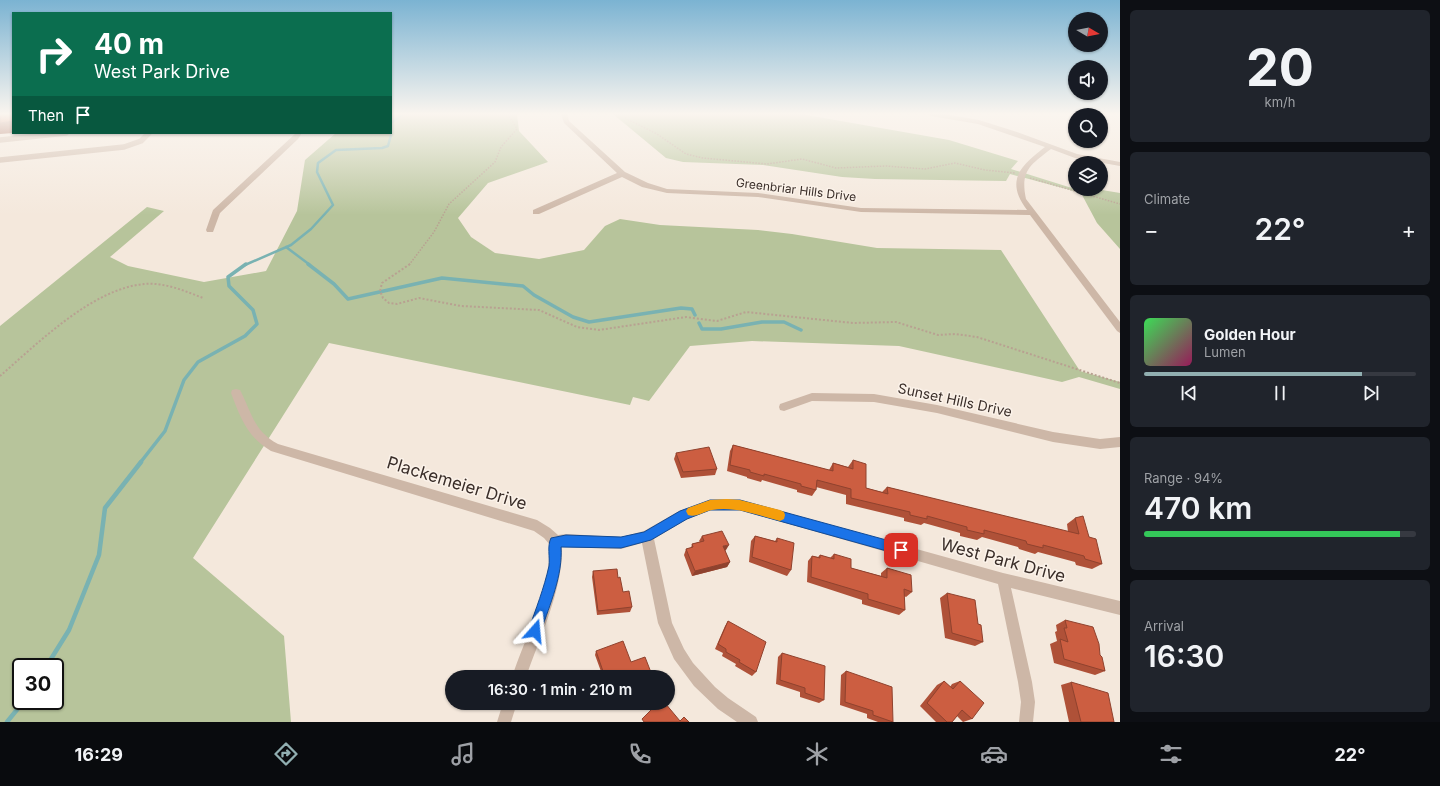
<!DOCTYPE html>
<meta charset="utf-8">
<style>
body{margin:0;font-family:Inter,sans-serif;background:#20242c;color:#f1f3f6;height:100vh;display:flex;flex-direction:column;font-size:15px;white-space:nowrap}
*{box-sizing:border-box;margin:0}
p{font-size:13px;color:#9ea1a6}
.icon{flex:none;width:22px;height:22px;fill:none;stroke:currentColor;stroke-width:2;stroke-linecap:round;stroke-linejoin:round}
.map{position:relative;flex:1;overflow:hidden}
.panel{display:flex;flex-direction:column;gap:10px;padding:10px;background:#0d0f14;width:320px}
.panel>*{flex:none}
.banner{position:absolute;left:12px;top:12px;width:380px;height:122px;border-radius:0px;box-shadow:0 1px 3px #0004;background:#0b6e4f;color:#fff;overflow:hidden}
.needle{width:26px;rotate:100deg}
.controls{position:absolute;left:1068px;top:12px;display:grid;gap:8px}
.controls a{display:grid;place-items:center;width:40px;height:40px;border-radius:50%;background:#171b24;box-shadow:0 1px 3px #0004;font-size:20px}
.speed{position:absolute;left:12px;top:658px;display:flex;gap:8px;font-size:20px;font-weight:700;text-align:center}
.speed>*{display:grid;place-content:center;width:52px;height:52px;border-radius:50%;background:#171b24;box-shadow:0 1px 3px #0004;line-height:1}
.speed .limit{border:2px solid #111;border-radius:6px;background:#fff;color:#111}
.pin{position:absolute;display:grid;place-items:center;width:34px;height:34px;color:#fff;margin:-17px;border-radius:8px;box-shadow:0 2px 6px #0006}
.me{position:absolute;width:44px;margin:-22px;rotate:18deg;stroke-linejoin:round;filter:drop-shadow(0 0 3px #0008)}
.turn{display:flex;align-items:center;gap:14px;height:84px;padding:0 16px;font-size:18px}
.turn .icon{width:52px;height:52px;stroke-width:2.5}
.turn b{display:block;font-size:28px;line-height:34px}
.then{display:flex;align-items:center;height:38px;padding:0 16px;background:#0003;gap:8px;font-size:15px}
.big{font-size:30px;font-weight:600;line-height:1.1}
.panel .card{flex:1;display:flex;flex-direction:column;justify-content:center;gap:6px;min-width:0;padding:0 14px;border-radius:6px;background:#20242c}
.panel .dial{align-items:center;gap:0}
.dial b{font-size:52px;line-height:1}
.song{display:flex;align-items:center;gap:12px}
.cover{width:48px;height:48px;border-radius:6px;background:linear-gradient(135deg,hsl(130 70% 55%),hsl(330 70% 35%))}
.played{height:4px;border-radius:2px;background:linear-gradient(90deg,#91afb1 80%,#363941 80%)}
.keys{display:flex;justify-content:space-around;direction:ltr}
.heat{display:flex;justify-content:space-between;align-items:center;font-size:22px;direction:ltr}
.charge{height:6px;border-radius:3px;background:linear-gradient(90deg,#34c759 94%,#363941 0)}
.trip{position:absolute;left:445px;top:670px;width:230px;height:40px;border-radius:20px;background:#171b24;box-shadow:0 1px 3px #0004;font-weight:600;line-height:40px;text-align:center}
.tabs{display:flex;height:64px;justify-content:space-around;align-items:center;background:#090b0e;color:#9ea1a6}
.tabs .icon{width:28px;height:28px}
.tabs .selected{color:#91afb1}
.tabs b{font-size:18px;color:#f1f3f6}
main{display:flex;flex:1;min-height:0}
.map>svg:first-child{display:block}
.green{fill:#b7c49b;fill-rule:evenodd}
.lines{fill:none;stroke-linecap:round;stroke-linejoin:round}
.stream-far2{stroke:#79b2b2;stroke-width:2.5}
.stream-far1{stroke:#79b2b2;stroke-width:3.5}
.stream{stroke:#79b2b2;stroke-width:4.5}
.path-far1{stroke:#b8a191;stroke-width:1.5;stroke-dasharray:1.5 1.5;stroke-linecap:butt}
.path{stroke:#b8a191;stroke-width:2;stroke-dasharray:2 2;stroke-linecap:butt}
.lane{stroke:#cdb7a7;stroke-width:5.5}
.street{fill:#cdb7a7;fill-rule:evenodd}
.wall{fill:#af5138}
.shaded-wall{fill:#8f422e}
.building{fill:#cc5e41;stroke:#8f422e}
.route{fill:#1a73e8;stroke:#114b97}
.slow{fill:#f59e0b}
.labels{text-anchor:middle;stroke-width:3;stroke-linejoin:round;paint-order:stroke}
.far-street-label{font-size:12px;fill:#392d28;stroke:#fbf2e9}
.street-label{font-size:14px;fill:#392d28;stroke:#fbf2e9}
.near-street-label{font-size:17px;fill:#392d28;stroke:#fbf2e9}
</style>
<main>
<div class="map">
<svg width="1120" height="722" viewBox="0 0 1120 722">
<rect width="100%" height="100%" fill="#f4e8dc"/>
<path class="green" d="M391 114H517L519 131 548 162 488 183 458 218 471 237 495 253 539 259 584 250 605 226 620 219 660 225 758 230 792 234 877 248 1001 250 1080 371 1120 382V389L1079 377 1062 382 899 346 752 341 690 346 649 401 633 397 630 405 329 343 193 558 284 636 291 722H0V326L147 207 164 211 110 257 128 266 204 282 266 271 297 211 305 160 336 133H391ZM21 667H55V701H21Z
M613 114H801L949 140 1018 161 1011 169 1075 189H1096L1120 193V249L1097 223 1081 193 1010 174 1006 181 875 179 842 177 763 165 683 162 666 158Z"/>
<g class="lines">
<path class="stream-far2" d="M286 247 310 265
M245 265 291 245 311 229 333 205 317 172 318 163 336 150 382 148 388 146 391 135V123L403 114"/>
<path class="stream-far1" d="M308 264 334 284 348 299 442 278 523 286 534 295 573 317 589 322 681 308 692 309 695 315
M699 323 702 329H721L762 322H784L801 330
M140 463 165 431 184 380 198 362 245 336 257 324 253 310 229 286 228 277 246 264"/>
<path class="stream" d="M46 667 69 630 99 555 105 508 141 462
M7 722 24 701"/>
<path class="path-far1" d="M617 114 657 134 686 154 703 158 767 164 802 159 836 168 886 166 925 169 955 163 985 170 1015 173
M1030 178 1120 204
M409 265 434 232 449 204 495 162 501 147 517 129 508 114"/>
<path class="path" d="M410 264 382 283 380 291 383 298 389 303 397 304 419 298 461 306 539 310 577 327 599 330 686 317 717 321 746 312 853 323 896 322 938 335 955 334 977 337 1120 383
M0 376C38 343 92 289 144 284 164 282 185 291 203 298"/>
<path class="lane" d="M0 140 66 133
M0 160 124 147 141 141 149 133"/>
<path class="street" d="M561 114H567L569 121 625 172 648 183 667 189 758 193 861 208 1027 210C1005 181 1020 166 1045 147L978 124 931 116 928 114H943L979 120 1017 132 1077 154 1120 162V166L1075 158 1051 149C1030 165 1020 171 1026 199L1120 322V333L1117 331 1030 215 861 212 758 197 667 193 642 187 622 177 539 214H533V210L617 173 564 123Z
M296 133H302L298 139 220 213 213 232H207L206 230 213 210Z
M236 389 240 390C252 413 253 430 278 444L537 520 550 528 558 535 566 534 621 537 644 531 679 511 711 500H740L1003 573 1120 601V615L1011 588 1032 682 1035 702 1033 722H1019L1021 702 1018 682 998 584 740 510H711L687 519 654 539 672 623 684 649 693 663 715 687 728 698 756 717 758 722H737L718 709 694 686 674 659 658 623 642 543 621 549 562 547C563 589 540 637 526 677H512C526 636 550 589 550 545L544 538 534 531 271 451C248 438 240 417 231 393L232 390Z
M812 393 874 394 937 405 1053 432 1100 439 1120 437V447L1100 449 1053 442 937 413 874 402 812 401 784 411 780 410 779 407 780 404Z
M503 703H517L511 722H497Z"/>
</g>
<path class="wall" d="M733 445 829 470 833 463 848 467 853 460 866 488 882 492 887 487 1068 532 1067 524 1075 518 1089 537 1102 564 1092 569 1076 565 1075 562 1038 552 1035 554 1019 549 1018 547 982 537 977 540 960 536V533L924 523 921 525 904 521V518L846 504V495L816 487V490L812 496 797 492V490L762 480 761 482 747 478V477L727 471 730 451Z
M676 453 717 469 715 475 681 478 674 459Z
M702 536 726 550 725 551 730 562 727 567 692 576 684 555 686 549 691 548 692 544 700 542 699 541Z
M755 536 775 541 777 538 791 570 787 576 749 562 751 541Z
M834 554 851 568 881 576V573L887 568 912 592 906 597 904 596 905 610 899 615 862 604V600L807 582 808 561 812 556 818 557 820 555 830 558Z
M593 571 618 578 623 592 632 607 630 612 597 615 592 577Z
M947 593 978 624 983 642 975 646 945 638 940 598Z
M1065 620 1100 655 1105 671 1095 675 1054 663 1050 644 1057 641 1055 632 1057 631 1056 625Z
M728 621 756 672 752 676 735 666 736 664 722 656 723 653 715 649 725 626Z
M596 651 631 662 652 675 651 677H603L595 655Z
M782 653 824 700 819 703 800 697V692L776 684 778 657Z
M846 671 893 722H878L867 718V714L840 705 841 675Z
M944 681 950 687 952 684 960 681 972 719 963 722 957 716 952 722H936L920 706 937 685Z
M1071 682 1114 722H1069L1061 685Z"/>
<path class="shaded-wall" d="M13 121V133L0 134V123Z
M729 545 726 550 720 552 723 546Z
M730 562 727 567 692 576 695 571Z"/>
<path class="building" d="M0 114H13V121L0 123Z
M733 445 833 471V463L853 469V460L866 464V488L888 494 887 487 1079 534 1075 518 1083 516 1089 537 1096 539 1102 564 1085 559 1084 556 1043 545V548L1027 544 1026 541 984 530V534L967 530V527L927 516V519L910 515V512L851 498V489L817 480 816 490 801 486V484L764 474V476L750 472V470L730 465Z
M709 447 717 469 683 472 676 453Z
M722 531 729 545 723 546 730 562 695 571 686 549 693 547 692 544 704 541 702 536Z
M755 536 777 542V538L794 543 791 570 752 557Z
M834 554 851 559V568L887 578V568L911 575 912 592 904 589 905 610 868 599V594L811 577 812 556 820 558V555L834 559Z
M617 569 618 578 620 577 623 592 629 591 632 607 598 611 593 571Z
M947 593 975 600 978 624 981 625 983 642 952 633Z
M1065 620 1093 627 1099 644 1100 655 1102 657 1105 671 1064 659 1060 639 1068 642 1064 628H1067Z
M728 621 766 642 756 672 739 662 740 660 726 652V649L718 644Z
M623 641 631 662 645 657 652 675 647 677H605L596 651Z
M782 653 825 666 824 700 805 693V688L780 680Z
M846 671 892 687 893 722 873 715V711L845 702Z
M944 681 953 689 960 681 984 703 972 719 962 710 952 722H947L927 703Z
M1071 682 1108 693 1114 722H1081Z
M658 703H665L680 721 684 717 689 722H644L642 719Z"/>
<linearGradient id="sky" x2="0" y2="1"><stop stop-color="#7bb3d2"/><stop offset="0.53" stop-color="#faf5ef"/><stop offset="1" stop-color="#faf5ef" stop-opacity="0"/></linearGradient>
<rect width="1120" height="215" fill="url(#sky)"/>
<path class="route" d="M710 500H740L901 544 905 546 907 550 905 554 901 555 740 510H710L687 519 651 540 621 548 561 547C563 575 550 604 541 631L539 635 535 637 530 635 528 631C536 609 544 588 549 566 550 557 547 546 551 538L566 535 621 537 644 532 680 511Z"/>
<path class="slow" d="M727 499 740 500 780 510 784 512 785 515 784 519 780 521C757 515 735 506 712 510 704 511 696 518 688 515L686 511 688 508 710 500Z"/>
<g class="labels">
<g class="far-street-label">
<text transform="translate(796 190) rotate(7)" y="4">Greenbriar Hills Drive</text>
</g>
<g class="street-label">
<text transform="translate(955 400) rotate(12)" y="5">Sunset Hills Drive</text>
</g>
<g class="near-street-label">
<text transform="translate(457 483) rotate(17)" y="6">Plackemeier Drive</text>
<text transform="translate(1003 560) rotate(15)" y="6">West Park Drive</text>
</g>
</g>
</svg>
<div class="controls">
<a><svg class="needle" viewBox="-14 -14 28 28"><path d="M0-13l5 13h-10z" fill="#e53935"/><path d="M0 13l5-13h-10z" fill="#9ea1a6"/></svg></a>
<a><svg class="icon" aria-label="sound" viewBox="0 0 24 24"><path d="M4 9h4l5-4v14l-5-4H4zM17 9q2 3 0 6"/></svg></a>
<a><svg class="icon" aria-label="search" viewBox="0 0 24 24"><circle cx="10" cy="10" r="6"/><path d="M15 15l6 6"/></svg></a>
<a><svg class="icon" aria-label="layers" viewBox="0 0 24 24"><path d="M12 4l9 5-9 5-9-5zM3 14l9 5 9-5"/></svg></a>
</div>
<div class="speed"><div class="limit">30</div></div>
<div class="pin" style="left:901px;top:550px;background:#d93025"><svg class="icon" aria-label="arrive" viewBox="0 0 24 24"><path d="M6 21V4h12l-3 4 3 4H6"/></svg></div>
<svg class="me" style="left:535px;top:631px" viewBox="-20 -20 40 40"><path d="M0-17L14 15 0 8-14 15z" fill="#1a73e8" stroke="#fff" stroke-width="4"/></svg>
<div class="trip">16:30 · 1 min · 210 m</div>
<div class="banner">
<div class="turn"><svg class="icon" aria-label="right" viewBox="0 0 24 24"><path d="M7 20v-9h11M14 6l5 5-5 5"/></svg><div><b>40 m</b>West Park Drive</div></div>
<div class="then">Then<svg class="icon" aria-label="arrive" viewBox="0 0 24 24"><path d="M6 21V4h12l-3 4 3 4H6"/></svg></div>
</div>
</div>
<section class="panel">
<div class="card dial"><b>20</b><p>km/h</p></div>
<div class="card"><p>Climate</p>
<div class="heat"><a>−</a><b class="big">22°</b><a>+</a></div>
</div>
<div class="card">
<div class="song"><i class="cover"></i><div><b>Golden Hour</b><p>Lumen</p></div></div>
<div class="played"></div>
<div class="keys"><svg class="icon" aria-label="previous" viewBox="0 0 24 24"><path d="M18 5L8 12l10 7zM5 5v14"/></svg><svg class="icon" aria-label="pause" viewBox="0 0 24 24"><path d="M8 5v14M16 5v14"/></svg><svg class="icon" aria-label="next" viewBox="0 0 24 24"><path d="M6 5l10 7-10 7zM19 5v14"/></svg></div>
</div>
<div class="card"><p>Range · 94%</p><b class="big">470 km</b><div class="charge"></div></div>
<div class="card"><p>Arrival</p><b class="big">16:30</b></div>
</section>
</main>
<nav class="tabs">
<b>16:29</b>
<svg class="icon selected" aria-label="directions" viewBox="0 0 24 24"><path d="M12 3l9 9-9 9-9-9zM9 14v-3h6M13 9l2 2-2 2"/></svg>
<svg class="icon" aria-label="music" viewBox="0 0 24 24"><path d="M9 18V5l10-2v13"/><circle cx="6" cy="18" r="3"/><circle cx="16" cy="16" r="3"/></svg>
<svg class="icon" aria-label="phone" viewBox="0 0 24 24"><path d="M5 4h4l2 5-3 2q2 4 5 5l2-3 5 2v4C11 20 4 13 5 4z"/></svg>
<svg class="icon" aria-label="climate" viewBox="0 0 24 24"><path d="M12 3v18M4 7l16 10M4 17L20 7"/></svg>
<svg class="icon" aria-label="car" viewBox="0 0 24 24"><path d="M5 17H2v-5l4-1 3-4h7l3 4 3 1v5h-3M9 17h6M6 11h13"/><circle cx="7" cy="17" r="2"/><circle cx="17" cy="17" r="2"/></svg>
<svg class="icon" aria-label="filters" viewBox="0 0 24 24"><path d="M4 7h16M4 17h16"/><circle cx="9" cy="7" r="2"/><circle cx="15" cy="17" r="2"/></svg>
<b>22°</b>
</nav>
